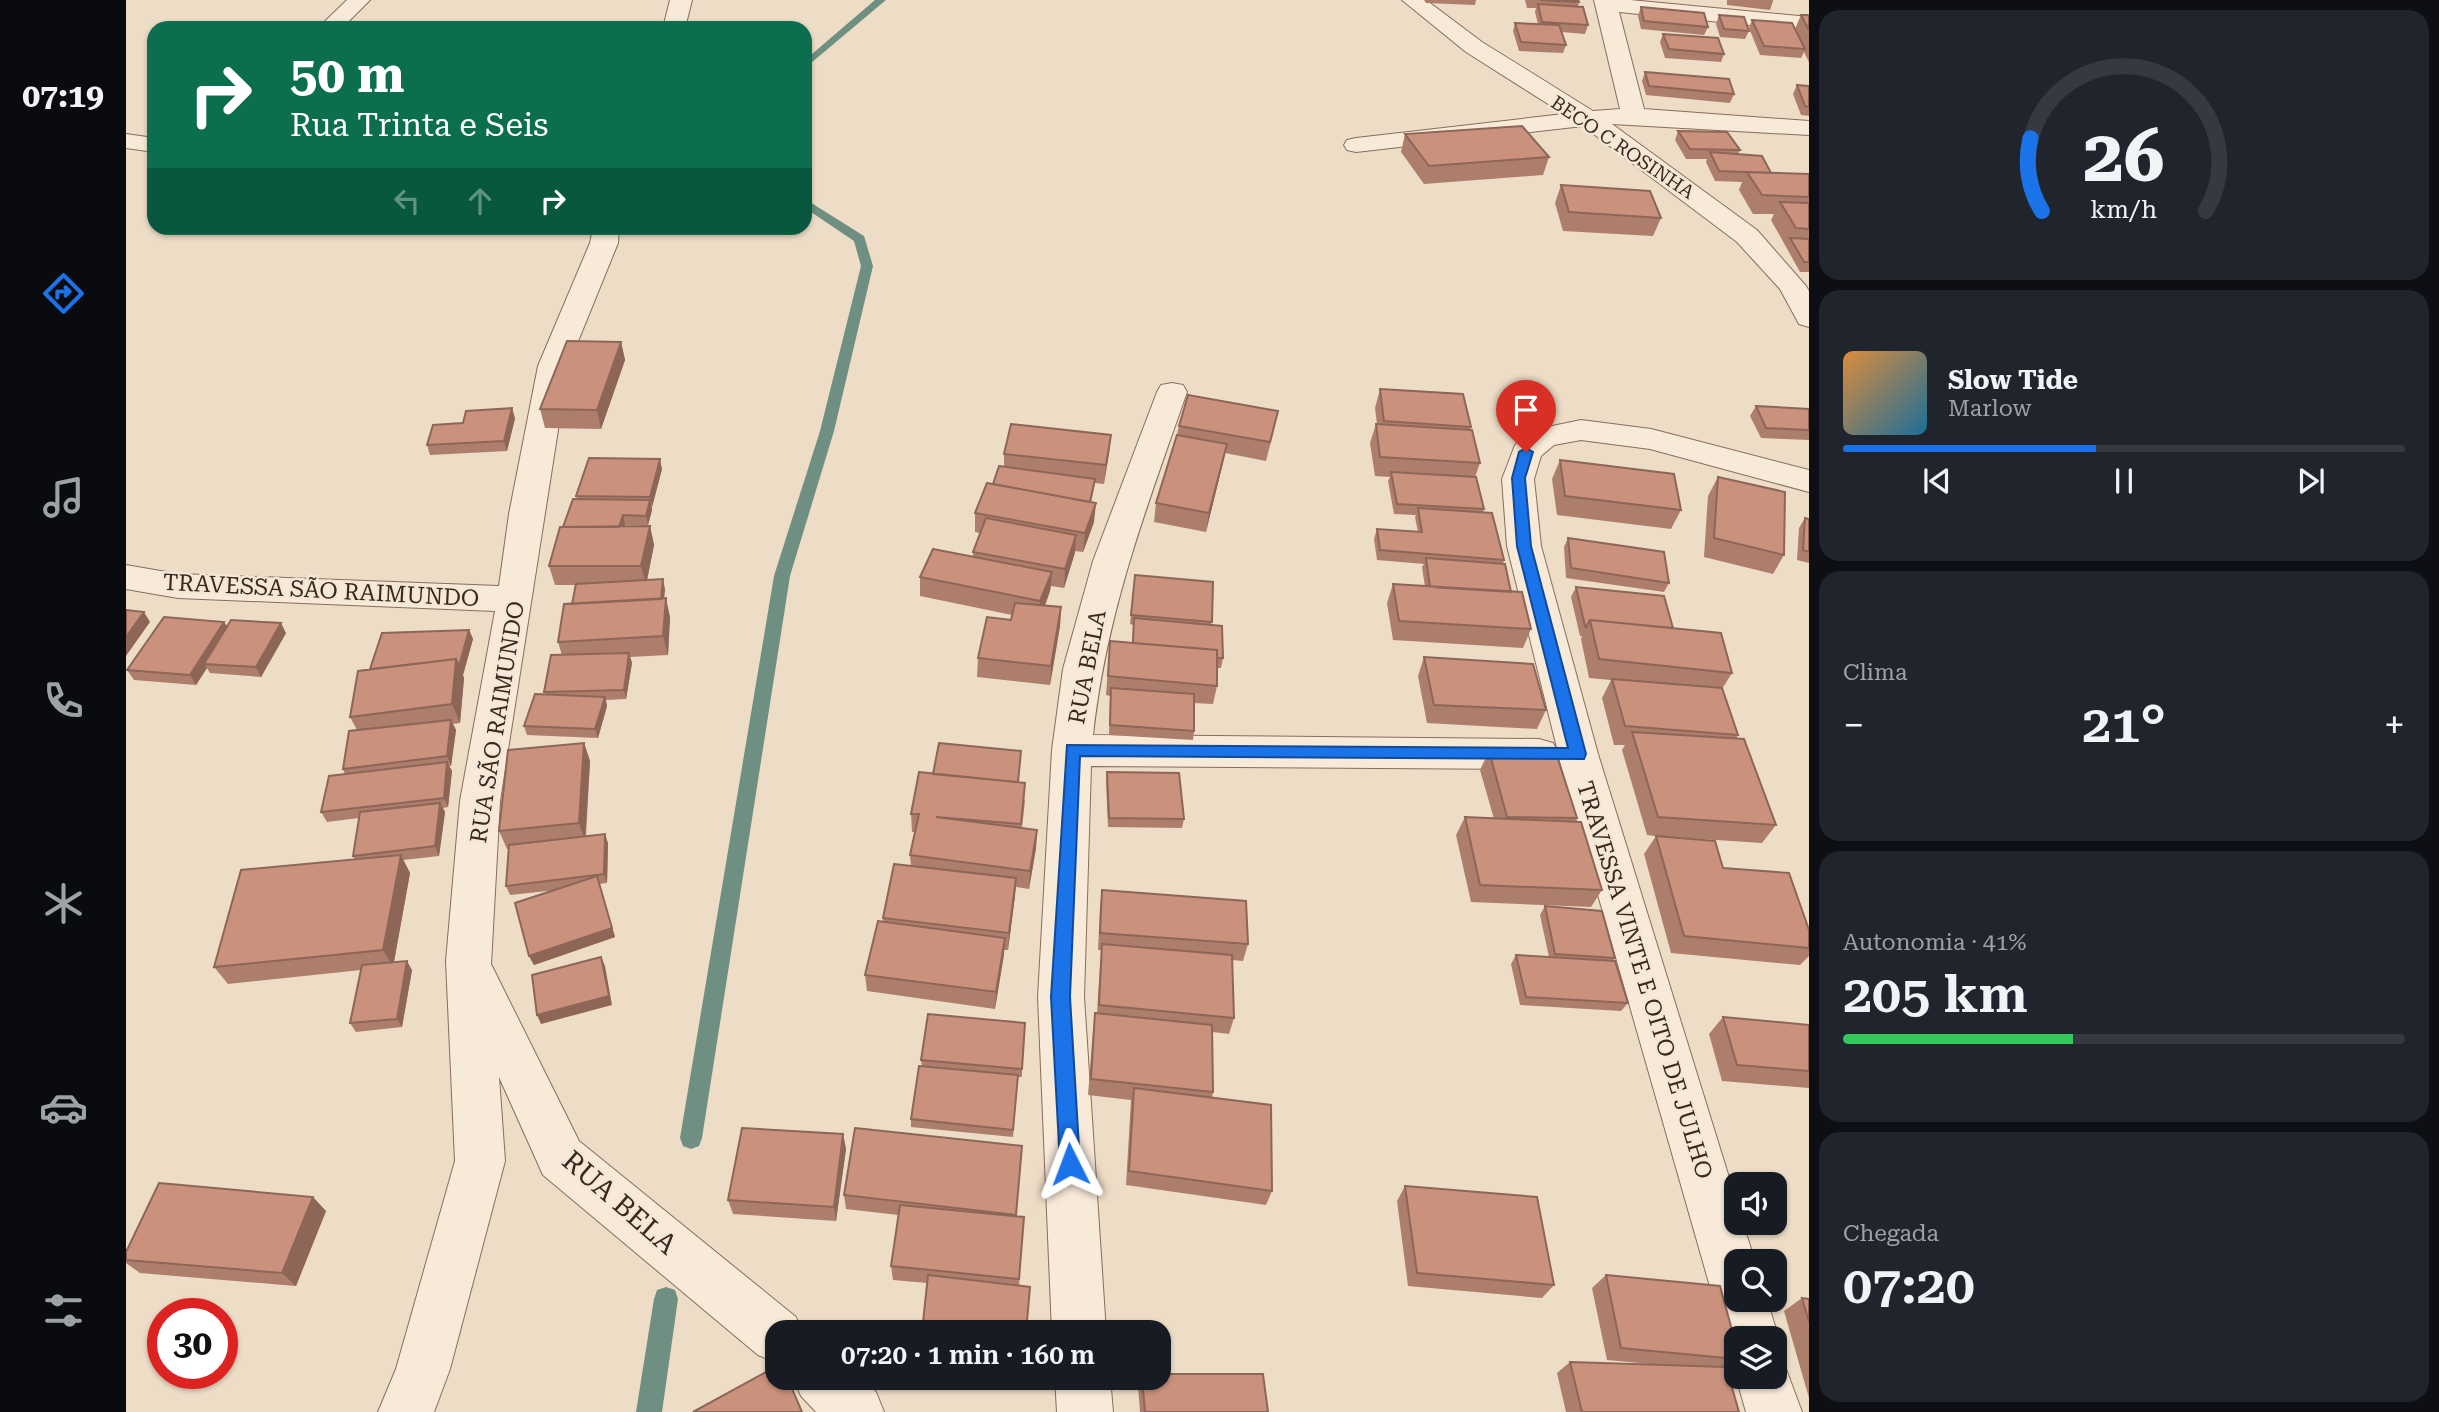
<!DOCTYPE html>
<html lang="pt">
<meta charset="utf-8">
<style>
body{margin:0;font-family:"Roboto Serif",serif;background:#20242c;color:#f1f3f6;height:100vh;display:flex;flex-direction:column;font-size:26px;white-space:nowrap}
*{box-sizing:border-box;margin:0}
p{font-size:23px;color:#9ea1a6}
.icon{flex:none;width:38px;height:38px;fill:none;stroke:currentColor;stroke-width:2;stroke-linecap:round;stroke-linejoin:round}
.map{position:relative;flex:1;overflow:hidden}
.sheet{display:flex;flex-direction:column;gap:10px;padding:10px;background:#0d0f14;width:630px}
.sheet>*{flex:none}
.top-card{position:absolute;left:21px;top:21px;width:665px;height:214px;border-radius:21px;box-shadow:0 2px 5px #0004;background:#0b6e4f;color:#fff;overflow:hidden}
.fabs{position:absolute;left:1598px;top:1172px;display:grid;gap:14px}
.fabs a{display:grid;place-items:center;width:63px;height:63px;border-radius:14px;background:#171b24;box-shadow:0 2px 5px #0004;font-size:35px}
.speed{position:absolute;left:21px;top:1298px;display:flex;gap:14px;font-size:35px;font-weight:700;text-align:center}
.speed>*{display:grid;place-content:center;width:91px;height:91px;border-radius:50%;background:#171b24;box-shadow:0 2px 5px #0004;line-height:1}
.speed .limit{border:10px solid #d22;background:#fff;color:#111}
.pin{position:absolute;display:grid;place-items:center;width:60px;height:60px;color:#fff;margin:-72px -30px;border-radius:50% 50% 50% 0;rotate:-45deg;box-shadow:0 0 7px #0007}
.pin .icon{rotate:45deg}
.me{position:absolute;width:77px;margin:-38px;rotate:357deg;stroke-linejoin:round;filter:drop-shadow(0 0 5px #0008)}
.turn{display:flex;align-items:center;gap:24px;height:147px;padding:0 28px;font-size:32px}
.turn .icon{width:91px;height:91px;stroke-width:2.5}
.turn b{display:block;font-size:49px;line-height:60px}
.lanes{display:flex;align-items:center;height:66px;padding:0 28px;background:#0003;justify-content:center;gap:35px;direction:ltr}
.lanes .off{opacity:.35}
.big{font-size:52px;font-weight:600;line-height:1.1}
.sheet .widget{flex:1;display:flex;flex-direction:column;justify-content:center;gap:10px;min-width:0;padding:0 24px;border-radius:21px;background:#20242c}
.sheet .dial{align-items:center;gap:0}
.dial svg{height:182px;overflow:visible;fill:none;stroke:#363941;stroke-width:7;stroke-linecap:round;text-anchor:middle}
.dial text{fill:#f1f3f6;stroke:none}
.song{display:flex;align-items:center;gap:21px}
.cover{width:84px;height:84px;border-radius:10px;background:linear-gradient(135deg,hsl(30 70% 55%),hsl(200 70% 35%))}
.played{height:7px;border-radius:4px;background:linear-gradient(90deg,#1a73e8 45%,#363941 45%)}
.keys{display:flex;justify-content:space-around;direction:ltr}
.heat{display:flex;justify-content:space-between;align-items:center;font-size:38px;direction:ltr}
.charge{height:10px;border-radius:5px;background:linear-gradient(90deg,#34c759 41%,#363941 0)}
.trip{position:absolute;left:639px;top:1320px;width:406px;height:70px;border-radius:21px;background:#171b24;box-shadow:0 2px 5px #0004;font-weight:600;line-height:70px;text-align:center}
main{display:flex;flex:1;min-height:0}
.tabs{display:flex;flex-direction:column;width:126px;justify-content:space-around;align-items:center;background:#090b0e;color:#9ea1a6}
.tabs .icon{width:49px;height:49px}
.tabs .selected{color:#1a73e8}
.tabs b{font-size:32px;color:#f1f3f6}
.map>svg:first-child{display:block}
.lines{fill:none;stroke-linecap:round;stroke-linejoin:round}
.stream{fill:#6e8f82;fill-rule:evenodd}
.minor-casing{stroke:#886d5c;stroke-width:2}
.minor{fill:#f8ead9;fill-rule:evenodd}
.wall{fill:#ae7e6c}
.shaded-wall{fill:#8d6658}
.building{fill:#ca927d;stroke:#8d6658;stroke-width:2}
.route{fill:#1a73e8;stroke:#114b97;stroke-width:2}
.labels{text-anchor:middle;stroke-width:5;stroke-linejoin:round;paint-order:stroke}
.far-street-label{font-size:19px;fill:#392820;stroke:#f5e7d6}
.street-label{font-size:23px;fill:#392820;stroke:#f5e7d6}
.near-street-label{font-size:28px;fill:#392820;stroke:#f5e7d6}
</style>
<main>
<nav class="tabs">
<b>07:19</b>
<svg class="icon selected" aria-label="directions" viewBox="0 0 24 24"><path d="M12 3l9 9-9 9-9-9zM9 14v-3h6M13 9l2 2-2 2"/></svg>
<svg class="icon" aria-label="music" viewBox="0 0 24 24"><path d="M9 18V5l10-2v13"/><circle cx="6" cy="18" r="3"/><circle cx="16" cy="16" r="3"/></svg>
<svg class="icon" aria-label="phone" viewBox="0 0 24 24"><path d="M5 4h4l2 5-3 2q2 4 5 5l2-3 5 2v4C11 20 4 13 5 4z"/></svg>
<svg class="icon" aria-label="climate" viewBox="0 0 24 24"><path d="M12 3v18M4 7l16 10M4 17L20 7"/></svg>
<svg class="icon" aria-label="car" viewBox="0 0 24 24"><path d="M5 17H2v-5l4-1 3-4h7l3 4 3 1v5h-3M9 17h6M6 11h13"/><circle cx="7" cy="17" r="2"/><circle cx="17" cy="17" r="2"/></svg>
<svg class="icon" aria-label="filters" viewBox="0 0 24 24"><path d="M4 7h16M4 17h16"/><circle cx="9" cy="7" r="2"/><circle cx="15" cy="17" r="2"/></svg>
</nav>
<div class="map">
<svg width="1683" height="1412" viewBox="0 0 1683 1412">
<rect width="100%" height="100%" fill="#eddcc6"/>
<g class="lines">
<path class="stream" d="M749 0H760L679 68V60Z
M679 199 738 236 747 266 708 431 664 576 576 1138 573 1146 565 1149 557 1146 554 1138 648 576 694 431 735 266 728 241 679 208Z
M540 1287 549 1290 552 1299 536 1412H510L528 1299 531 1290Z"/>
<g class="minor-casing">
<path id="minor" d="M221 0H244L216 28H192Z
M544 0H566L559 28H537Z
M1276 0H1300L1356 42 1467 111 1494 109 1468 0H1504L1683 17V31L1493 12 1518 109 1683 121V135L1486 124 1631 230 1680 286 1683 291V327L1673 324 1654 289 1611 242 1457 126 1230 152 1221 150 1218 145 1221 140 1230 138 1438 114 1340 52Z
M0 134 28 138V152L0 148Z
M467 228H493L492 243 442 366 374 801 365 964 453 1141 670 1317 676 1332H651V1363L632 1355 417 1175 373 1077 379 1161 324 1369 308 1412H252L270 1369 329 1161 320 961 334 801 369 611 52 598 0 589V565L52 574 373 586 383 514 412 366 464 243Z
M1046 383 1057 385 1061 392C1020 509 981 610 967 735L1413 739 1427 743 1432 752 1381 546 1376 479 1389 445 1407 430 1455 420 1525 429 1683 470V492L1524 449 1455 440 1428 445 1415 456 1408 479 1415 546 1472 754 1610 1200V1223H1617L1629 1262H1610V1300H1641L1653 1339 1648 1350V1339H1610V1359L1599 1339 1432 755 1427 765 1413 769 965 766 958 997 980 1332H926L912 997 926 750 937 669 967 561 1031 392 1035 385Z
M1648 1354 1656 1358 1676 1412H1620L1610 1377V1376L1648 1377Z
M667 1377H734L750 1392 758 1412H690L675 1396Z
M929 1377H984L987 1412H931Z"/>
</g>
<use href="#minor" class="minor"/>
</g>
<path class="wall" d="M1298 0H1350L1349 5 1300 3Z
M1399 0H1452L1453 2 1452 6 1462 25 1459 34 1436 32 1440 45 1437 53 1393 51 1387 31 1389 23 1412 24 1409 12 1410 8H1401Z
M1601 0H1647V1L1644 10 1601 5Z
M1515 7 1582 27 1578 35 1515 29 1512 16Z
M1593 15 1623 31 1619 39 1594 37 1590 24Z
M1675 15H1683V62L1678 52 1675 58 1634 55 1623 28 1626 20 1669 29Z
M1537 34 1598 54 1595 62 1539 58 1534 42Z
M1519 72 1608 94 1604 103 1520 95 1516 81Z
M1671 85 1683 86V116L1675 115 1667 94Z
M1552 131 1614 150 1612 154 1645 173 1683 174V272H1674L1645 220 1648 214H1627L1613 190 1616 182 1589 181 1580 162 1581 159H1560L1549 140Z
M1279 134 1423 157 1417 175 1298 184 1275 152Z
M1435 185 1535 218 1527 236 1437 231 1429 203Z
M495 342 499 360 475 429 419 428 414 409Z
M1254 389 1345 427 1344 430 1354 463 1349 477 1358 509 1357 512 1378 560 1377 564 1385 592 1405 629 1397 648 1267 640 1261 603 1267 584 1299 587 1296 567 1298 564 1251 560 1248 539 1251 529 1292 532 1289 517 1290 515 1268 514 1262 481 1264 477 1249 476 1244 443 1250 424H1251L1249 408Z
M1630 406 1683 409V440L1635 438 1624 416Z
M389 418 381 451 304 455 301 445 337 423Z
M1053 426 1148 430 1140 461 1099 453 1080 532 1028 522 1030 503 1051 435Z
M985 435 978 484 969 483 965 502 968 522 957 552 949 551 938 588 925 586 924 591 919 606 935 607 934 626 924 685 851 677 852 658 885 620 886 615 794 596V577L847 556V552L854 533 849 532V513L878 466V454Z
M1434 460 1555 510 1545 529 1431 515 1426 479Z
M536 469 526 507V510L522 525H499V527L524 526 528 545 521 580 539 589 538 599 544 617 542 655 504 657 506 663 500 699 480 700 481 706 472 738 401 735 398 726 419 694 418 692 436 655 432 642 446 604 449 585H429L423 566 437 527 451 499 450 496Z
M1592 477 1658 555 1647 574 1578 557 1582 496Z
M1679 518 1683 519V563L1671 560 1673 528Z
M1442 538 1543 583 1538 592 1440 578 1438 547Z
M1009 575 1086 622 1085 625 1097 658 1095 668H1091V686L1087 704 1068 703V731L1067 740 983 735 984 696 980 695 984 641 1006 643 1007 625 1004 624Z
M1450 587 1547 628 1606 673 1596 689 1612 735 1610 739 1650 825 1636 843 1545 837 1597 868 1683 930V956L1674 965 1545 953 1518 854 1530 836 1521 835 1496 750 1499 745H1488L1476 698 1485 680 1463 678 1455 639 1456 636H1454L1445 597Z
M98 622 101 626 160 633 135 677 84 673 81 668 70 685 8 680 1 670Z
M343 630 347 639 337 675 338 678 334 723 327 724 330 730 325 766H323L326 771 322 807 317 808 319 812 313 856 277 860 284 873 268 962 286 970 276 1027 230 1032 224 1023 235 970 102 984 88 967 229 860 227 856 233 818 201 822 195 812 219 774 217 769 231 730 224 717 244 669Z
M1298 657 1420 710 1411 729 1301 723 1292 676Z
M458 743 464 761 460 836 482 843 481 883 473 884 489 937 408 965 403 956 431 890 384 895 380 886 383 849H381L373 831Z
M895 751 892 782 899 801 896 828 911 830 910 848 903 889 890 887 882 950H878L869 1009 741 991 739 975 757 922V918L785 866 784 855 789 832H786L785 814 807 774Z
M1363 751 1451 818 1449 822 1476 890 1465 907 1345 902 1330 835 1339 817 1368 819 1354 770Z
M981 772 1058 819 1056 828 982 827 980 782Z
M976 890 1122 944 1117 961 1106 960 1108 1018 1103 1034 1087 1032V1092L1086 1098 1146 1191 1140 1205 1000 1185 1005 1100 962 1095 967 1030 969 1013H971L975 950H972L974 907Z
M1419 906 1489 958 1487 961 1502 1003 1495 1011 1394 1005 1385 964 1390 955 1423 957 1414 915Z
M1597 1017 1683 1025V1088L1596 1081 1583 1034Z
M795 1060 896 1069V1077H892L887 1137 785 1127V1119L796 1066Z
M717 1134 720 1149 710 1221 607 1214 602 1200Z
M896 1146 890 1216 898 1217 893 1286 801 1283 767 1280 765 1266 772 1215 720 1209 718 1195Z
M1279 1186 1428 1285 1416 1298 1282 1286 1271 1201Z
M200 1211 170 1286 14 1273 0 1263V1252Z
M1480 1275 1610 1359V1362L1601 1369 1613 1412H1440L1431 1373 1444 1362 1524 1364 1481 1360 1466 1288Z
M1676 1298 1683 1299V1398L1658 1311Z
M871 1377H895V1380Z
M1015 1377H1032L1142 1412H1014L1012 1386Z"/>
<path class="shaded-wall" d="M495 342 499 360 475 429 471 410Z
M386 408 389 418 381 451 378 441Z
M985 435 983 454 978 484 980 465Z
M1101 444 1097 463 1080 532 1083 513Z
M534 459 536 469 526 507 524 497Z
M524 500 526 510 522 525 520 516Z
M970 503 968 522 957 552 959 533Z
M497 515 499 525 494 543 491 533Z
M524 526 528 545 520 585 515 566Z
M950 535 949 553 938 588 939 569Z
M926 572 924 591 913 620 914 601Z
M537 579 539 589 536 615 534 605Z
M540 598 544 617 542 655 537 636Z
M935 607 934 626 924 685 925 666Z
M18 612 24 622 0 656V637Z
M98 622 104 631 78 664 81 668 70 685 64 675Z
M155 623 160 633 135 677 130 667Z
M343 630 347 639 337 675 333 666Z
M503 653 506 663 500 699 498 690Z
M330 659 338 678 334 723 326 704Z
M479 697 481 706 472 738 469 729Z
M325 720 330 730 325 766 321 756Z
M458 743 464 761 459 841 453 823Z
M321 762 326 771 322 807 318 798Z
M314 803 319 812 313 856 309 846Z
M911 830 910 848 903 889 904 871Z
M479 834 482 843 481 883 478 874Z
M275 855 284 873 267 967 257 950Z
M471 876 489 937 408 965 403 956Z
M890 878 889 896 882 950 883 933Z
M879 938 878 955 869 1009 870 992Z
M475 957 479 966 486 1005 415 1024 411 1015Z
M281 961 286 970 276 1027 271 1019Z
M717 1134 720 1149 710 1221 708 1207Z
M187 1197 200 1211 170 1286 156 1273Z"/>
<path class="building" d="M1414 0H1452L1453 2Z
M1412 4 1457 7 1462 25 1416 22Z
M1515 7 1578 13 1582 27 1518 21Z
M1593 15 1618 17 1623 31 1598 29Z
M1675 15H1683V30Z
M1626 20 1666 23 1679 49 1638 46Z
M1389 23 1433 25 1440 45 1395 42Z
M1537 34 1592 38 1598 54 1543 49Z
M1519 72 1603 79 1608 94 1523 86Z
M1671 85 1683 86V107L1679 106Z
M1396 126 1423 157 1303 166 1279 134Z
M1552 131 1601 132 1614 150 1564 149Z
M1584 152 1636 156 1645 173 1593 171Z
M1621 172 1683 174V197L1636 195Z
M1435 185 1524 191 1535 218 1443 212Z
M1654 202 1683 203V229L1670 228Z
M1664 238 1683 239V262H1678Z
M441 341 495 342 471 410 414 409Z
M1254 389 1337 394 1345 427 1258 421Z
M1062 395 1152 411 1144 442 1053 426Z
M1630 406 1683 409V430L1640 428Z
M386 408 378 441 301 445 307 425 337 423 340 411Z
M885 424 985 435 980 465 878 454Z
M1250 424 1346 430 1354 463 1254 457Z
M1051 435 1101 444 1083 513 1030 503Z
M463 458 534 459 524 497 450 496Z
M1434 460 1548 474 1555 510 1439 496Z
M873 466 969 479 964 502 867 484Z
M1265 472 1350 477 1358 509 1271 504Z
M1592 477 1659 492 1658 555 1588 538Z
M861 483 970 503 959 533 849 513Z
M447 499 524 500 520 516 497 515 493 527H437Z
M1292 508 1366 513 1378 560 1254 550 1251 529 1296 532Z
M860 518 950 535 939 569 847 552Z
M1679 518 1683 519V552L1677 550Z
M524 526 515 566H423L434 527Z
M1442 538 1538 552 1543 583 1445 568Z
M807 549 926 572 914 601 794 577Z
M1300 558 1379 564 1385 592 1304 587Z
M1009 575 1087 582 1086 622 1005 615Z
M537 579 535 599 446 604 450 584Z
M1267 584 1396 592 1405 629 1273 621Z
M1450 587 1538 596 1547 628 1464 620 1460 627 1459 626Z
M540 598 537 636 432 642 438 604Z
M889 603 935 607 925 666 852 658 861 617 885 620Z
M0 610 18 612 0 637Z
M38 617 98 622 64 675 1 670Z
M1008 618 1096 626 1097 658H1091V650L1007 643Z
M105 620 155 623 130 667 78 664Z
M1464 620 1595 633 1606 673 1473 659Z
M343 630 333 666 330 659 244 669 256 633Z
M984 641 1091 650V686L982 676Z
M503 653 498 690 418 692 425 655Z
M1298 657 1407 664 1420 710 1308 705Z
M330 659 326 704 224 717 232 671Z
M1486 679 1596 688 1612 735 1499 726Z
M985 688 1068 694V731L984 725Z
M409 694 479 697 469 729 398 726Z
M325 720 321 756 217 769 223 731Z
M1506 732 1618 739 1650 825 1532 817Z
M458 743 453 823 373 831 382 750Z
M813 743 895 751 892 782 807 774Z
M1363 751 1430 753 1451 818 1381 817Z
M321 762 318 798 195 812 203 776Z
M793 772 899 783 895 824 810 817 911 830 904 871 784 855 793 814H785Z
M981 772 1053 773 1058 819 983 818Z
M314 803 309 846 227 856 234 812Z
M1339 817 1455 822 1476 890 1354 885Z
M479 834 478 874 380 886 383 845Z
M1530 836 1589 841 1597 868 1663 873 1683 930V948L1558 936Z
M275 855 257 950 88 967 115 870Z
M768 864 890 878 883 933 757 918Z
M471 876 486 928 403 956 389 903Z
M976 890 1120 901 1122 944 974 933Z
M1419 906 1476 911 1489 958 1429 954Z
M752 921 879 938 870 992 739 975Z
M976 944 1106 955 1108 1018 973 1005Z
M1390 955 1489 961 1502 1003 1400 997Z
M475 957 483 996 411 1015 406 975Z
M281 961 271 1019 224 1023 236 965Z
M969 1013 1086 1025 1087 1092 965 1079Z
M802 1014 899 1023 896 1069 795 1060Z
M1597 1017 1683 1025V1071L1611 1065Z
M793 1066 892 1075 887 1130 785 1119Z
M1008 1088 1145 1105 1146 1191 1003 1171Z
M616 1128 717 1134 708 1207 602 1200Z
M729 1128 896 1146 890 1215 718 1195Z
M33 1183 187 1197 156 1273 0 1260V1252Z
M1279 1186 1411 1197 1428 1285 1291 1273Z
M774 1205 898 1217 893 1279 765 1266Z
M802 1275 904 1287 900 1332H796Z
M1480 1275 1594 1286 1610 1345V1359L1495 1348Z
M1676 1298 1683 1299V1322Z
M1444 1362 1600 1367 1613 1412H1456Z
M651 1366V1377H661L676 1412H567Z
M1032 1374H1137L1142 1412H1019L1016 1377H1032Z"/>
<path class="route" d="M1400 448 1407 452 1399 478 1405 546 1460 754 1458 759 954 756 944 997 954 1164 951 1172 944 1174 937 1172 934 1164 925 997 941 745 1442 748 1391 546 1386 478 1393 452Z"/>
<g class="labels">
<g class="far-street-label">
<text transform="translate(1497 147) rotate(34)" y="7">BECO C ROSINHA</text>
</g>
<g class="street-label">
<text transform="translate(195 590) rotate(3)" y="8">TRAVESSA SÃO RAIMUNDO</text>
<text transform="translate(961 667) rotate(-79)" y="8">RUA BELA</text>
<text transform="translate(371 722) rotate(-81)" y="8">RUA SÃO RAIMUNDO</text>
<text transform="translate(1519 980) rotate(73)" y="8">TRAVESSA VINTE E OITO DE JULHO</text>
</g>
<g class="near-street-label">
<text transform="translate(494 1202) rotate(41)" y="10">RUA BELA</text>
</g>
</g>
</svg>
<div class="fabs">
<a><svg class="icon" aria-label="sound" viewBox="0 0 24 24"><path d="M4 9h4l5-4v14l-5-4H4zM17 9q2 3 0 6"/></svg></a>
<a><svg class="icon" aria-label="search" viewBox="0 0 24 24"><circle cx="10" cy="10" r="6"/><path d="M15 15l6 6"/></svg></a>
<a><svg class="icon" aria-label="layers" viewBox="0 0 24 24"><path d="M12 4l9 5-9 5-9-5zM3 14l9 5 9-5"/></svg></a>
</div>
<div class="speed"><div class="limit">30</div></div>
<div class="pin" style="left:1400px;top:452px;background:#d93025"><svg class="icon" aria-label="arrive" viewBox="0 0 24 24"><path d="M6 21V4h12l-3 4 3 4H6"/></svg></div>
<svg class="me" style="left:944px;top:1164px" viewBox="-20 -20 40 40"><path d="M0-17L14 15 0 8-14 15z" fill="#1a73e8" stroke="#fff" stroke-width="4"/></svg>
<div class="trip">07:20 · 1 min · 160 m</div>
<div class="top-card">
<div class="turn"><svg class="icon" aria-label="right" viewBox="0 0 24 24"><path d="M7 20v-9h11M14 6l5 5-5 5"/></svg><div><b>50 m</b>Rua Trinta e Seis</div></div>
<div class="lanes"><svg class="icon off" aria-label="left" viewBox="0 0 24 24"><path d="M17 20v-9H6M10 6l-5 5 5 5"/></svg><svg class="icon off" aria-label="ahead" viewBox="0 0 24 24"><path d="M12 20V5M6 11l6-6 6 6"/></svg><svg class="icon" aria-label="right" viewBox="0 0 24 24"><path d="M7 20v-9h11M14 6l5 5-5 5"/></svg></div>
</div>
</div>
<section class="sheet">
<div class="widget dial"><svg viewBox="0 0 100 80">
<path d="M14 69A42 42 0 1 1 86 69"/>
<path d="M14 69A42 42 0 0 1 9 37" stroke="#1a73e8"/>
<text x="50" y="56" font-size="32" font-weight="700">26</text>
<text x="50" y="72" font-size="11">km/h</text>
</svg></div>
<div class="widget">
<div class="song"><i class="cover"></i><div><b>Slow Tide</b><p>Marlow</p></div></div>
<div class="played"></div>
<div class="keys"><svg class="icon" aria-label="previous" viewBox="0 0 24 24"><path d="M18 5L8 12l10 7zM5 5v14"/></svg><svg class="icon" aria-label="pause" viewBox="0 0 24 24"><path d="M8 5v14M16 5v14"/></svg><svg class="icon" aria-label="next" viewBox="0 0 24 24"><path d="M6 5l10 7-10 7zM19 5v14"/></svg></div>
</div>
<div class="widget"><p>Clima</p>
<div class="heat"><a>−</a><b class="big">21°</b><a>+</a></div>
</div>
<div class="widget"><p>Autonomia · 41%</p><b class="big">205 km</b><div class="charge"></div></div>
<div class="widget"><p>Chegada</p><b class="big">07:20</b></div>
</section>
</main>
